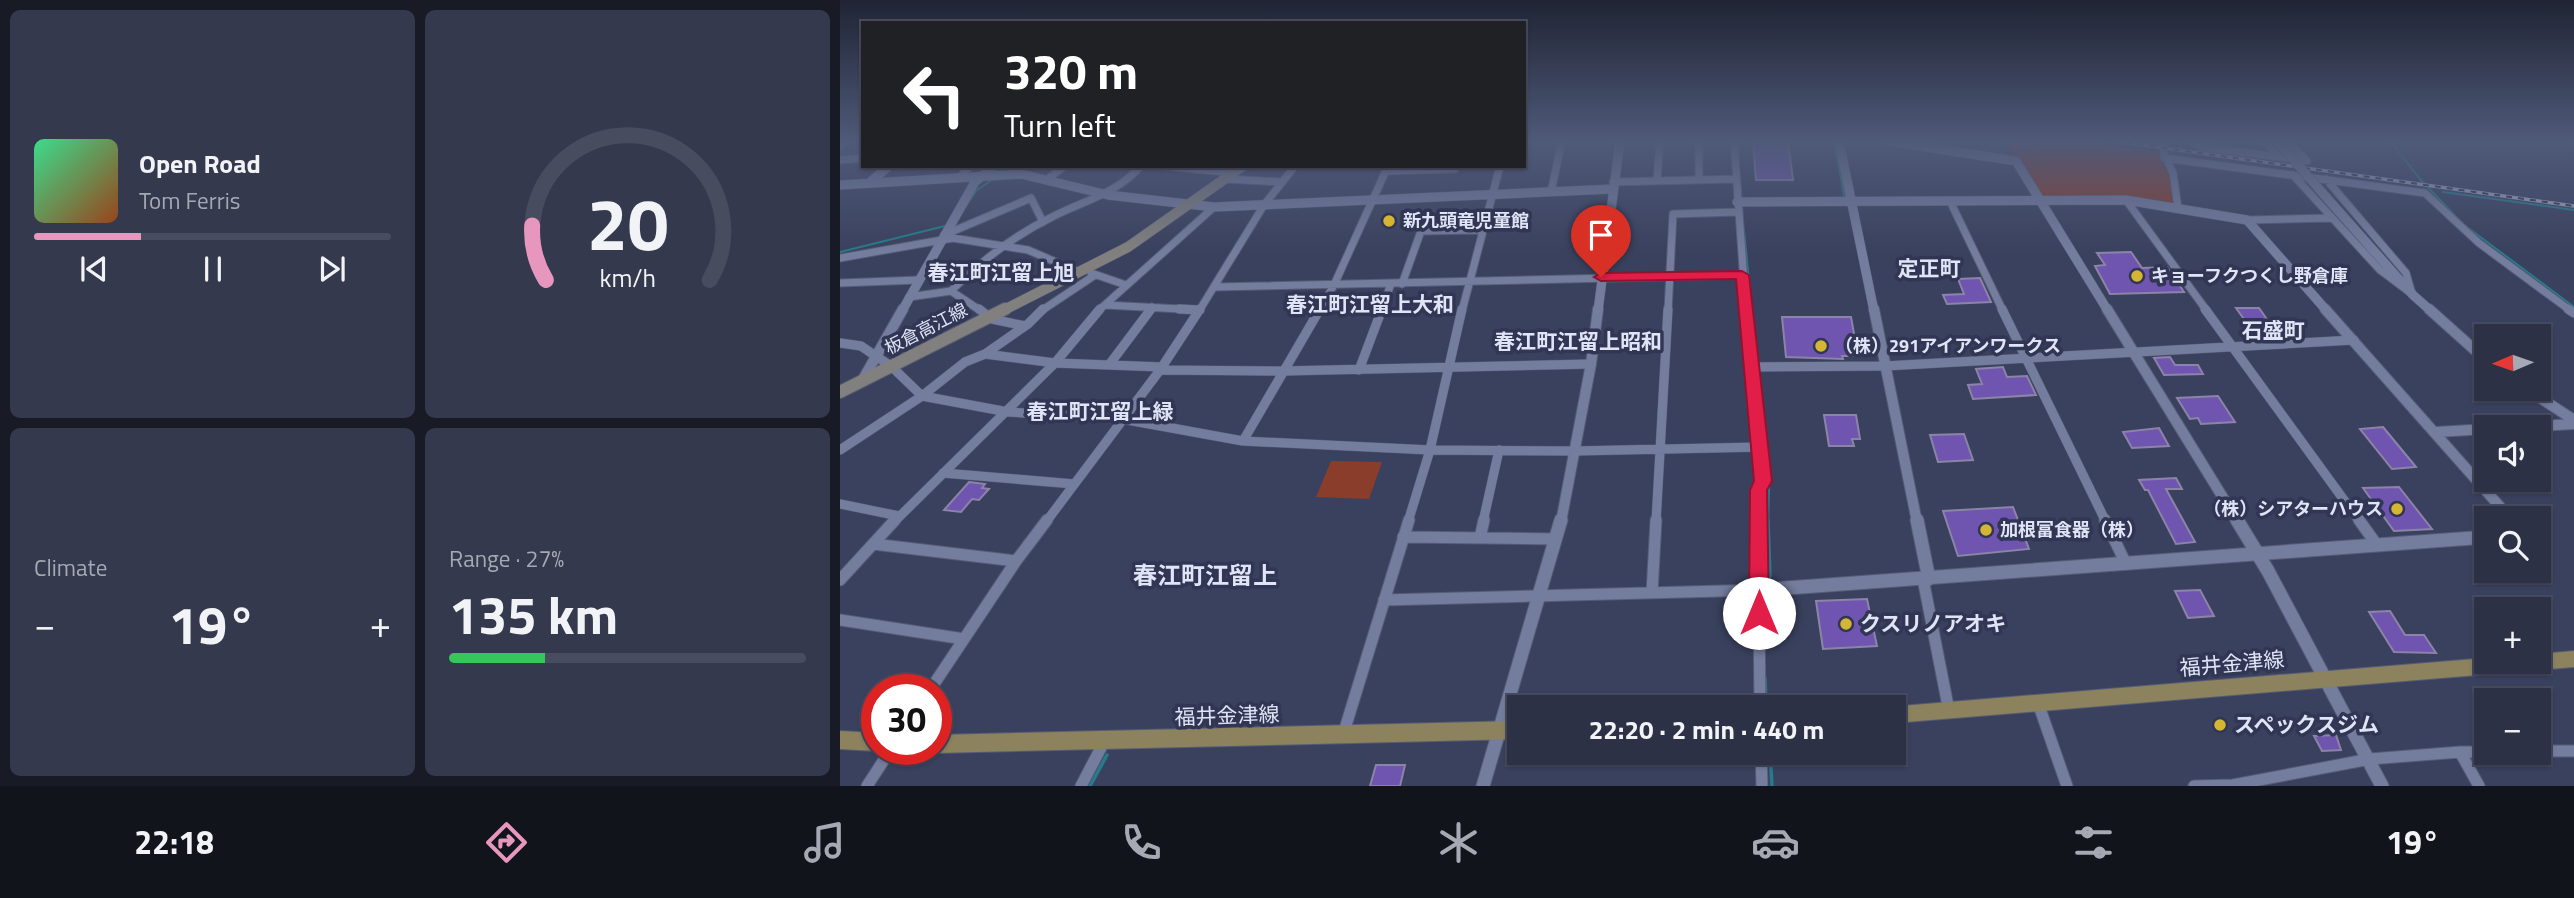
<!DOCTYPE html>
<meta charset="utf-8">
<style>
body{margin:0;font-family:"Titillium Web","Noto Sans JP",sans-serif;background:#34394d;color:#f1f3f6;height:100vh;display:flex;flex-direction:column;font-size:26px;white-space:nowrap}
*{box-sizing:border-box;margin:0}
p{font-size:23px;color:#a6a9b3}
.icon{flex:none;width:38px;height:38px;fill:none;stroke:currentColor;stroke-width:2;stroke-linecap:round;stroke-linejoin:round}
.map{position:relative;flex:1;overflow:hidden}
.drawer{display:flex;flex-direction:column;gap:10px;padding:10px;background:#181b26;width:840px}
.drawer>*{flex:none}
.hud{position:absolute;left:21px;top:21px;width:665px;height:147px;border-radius:0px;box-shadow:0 2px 5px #0004,0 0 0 2px #484c5f;background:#202124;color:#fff;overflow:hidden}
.needle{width:46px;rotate:268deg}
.fabs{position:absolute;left:1634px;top:324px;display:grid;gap:14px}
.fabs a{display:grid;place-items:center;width:77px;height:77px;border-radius:0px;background:#2c3146;box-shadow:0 2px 5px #0004,0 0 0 2px #484c5f;font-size:35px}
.speed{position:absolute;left:21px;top:674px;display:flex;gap:14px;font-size:35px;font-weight:700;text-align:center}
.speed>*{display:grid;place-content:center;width:91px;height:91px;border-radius:50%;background:#2c3146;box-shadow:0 2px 5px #0004,0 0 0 2px #484c5f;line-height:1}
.speed .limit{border:10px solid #d22;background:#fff;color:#111}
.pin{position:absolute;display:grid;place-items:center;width:60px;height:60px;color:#fff;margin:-72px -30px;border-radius:50% 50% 50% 0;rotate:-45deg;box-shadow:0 0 7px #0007}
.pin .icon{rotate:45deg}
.me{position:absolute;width:77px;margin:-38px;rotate:0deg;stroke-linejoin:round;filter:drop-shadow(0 0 5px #0008)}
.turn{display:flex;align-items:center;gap:24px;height:147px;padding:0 28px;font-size:32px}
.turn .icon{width:91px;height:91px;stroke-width:2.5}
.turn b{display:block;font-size:49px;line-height:60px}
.big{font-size:52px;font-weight:700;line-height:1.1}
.drawer .card{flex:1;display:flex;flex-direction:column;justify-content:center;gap:10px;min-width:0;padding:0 24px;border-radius:10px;background:#34394d}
.drawer .dial{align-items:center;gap:0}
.dial svg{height:182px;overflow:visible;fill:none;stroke:#484c5f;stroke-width:7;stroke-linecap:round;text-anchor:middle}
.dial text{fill:#f1f3f6;stroke:none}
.song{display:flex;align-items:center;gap:21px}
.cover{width:84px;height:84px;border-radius:10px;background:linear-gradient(135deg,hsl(150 70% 55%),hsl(20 70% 35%))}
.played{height:7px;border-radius:4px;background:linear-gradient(90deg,#e797bd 30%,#484c5f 30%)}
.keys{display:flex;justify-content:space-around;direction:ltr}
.heat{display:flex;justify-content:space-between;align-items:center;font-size:38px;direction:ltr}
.charge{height:10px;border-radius:5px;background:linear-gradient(90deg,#34c759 27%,#484c5f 0)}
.drawer .tiles{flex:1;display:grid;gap:10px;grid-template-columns:repeat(2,1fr)}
.trip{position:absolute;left:667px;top:695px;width:399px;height:70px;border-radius:0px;background:#2c3146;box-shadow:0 2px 5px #0004,0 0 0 2px #484c5f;font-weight:700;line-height:70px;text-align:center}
.menu{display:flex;height:112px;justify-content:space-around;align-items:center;background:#12141c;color:#a6a9b3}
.menu .icon{width:49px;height:49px}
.menu .selected{color:#e797bd}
.menu b{font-size:32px;color:#f1f3f6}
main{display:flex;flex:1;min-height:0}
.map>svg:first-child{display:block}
.green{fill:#8a3d2b}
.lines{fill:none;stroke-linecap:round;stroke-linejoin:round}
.stream-far2{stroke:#267b8c;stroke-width:2}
.stream-far1{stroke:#267b8c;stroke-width:2.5}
.stream{stroke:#267b8c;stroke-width:3.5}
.building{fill:#6f55af;stroke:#8b84a6;stroke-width:2}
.minor-far2-casing{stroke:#565c74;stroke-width:9}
.minor-far1-casing{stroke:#565c74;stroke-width:10}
.minor-casing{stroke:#565c74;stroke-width:13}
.tertiary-far2-casing{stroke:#565c74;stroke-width:10}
.tertiary-far1-casing{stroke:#565c74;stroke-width:12}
.tertiary-casing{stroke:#565c74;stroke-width:15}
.secondary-far1-casing{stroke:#565c74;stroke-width:11}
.secondary-casing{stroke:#565c74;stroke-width:14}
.primary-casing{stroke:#565c74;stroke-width:2}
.minor-far2{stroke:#757d9e;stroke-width:7}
.minor-far1{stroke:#757d9e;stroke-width:9}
.minor{stroke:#757d9e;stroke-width:11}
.tertiary-far2{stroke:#757d9e;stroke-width:9}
.tertiary-far1{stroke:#757d9e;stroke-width:10}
.tertiary{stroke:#757d9e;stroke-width:13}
.secondary-far1{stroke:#81807e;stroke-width:10}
.secondary{stroke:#81807e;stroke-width:12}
.primary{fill:#8c825e;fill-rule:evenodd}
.rail-casing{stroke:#a3a8be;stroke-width:3.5}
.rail{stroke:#303653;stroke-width:2;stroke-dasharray:6;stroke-linecap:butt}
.tertiary-bridge-casing{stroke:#565c74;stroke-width:10;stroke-linecap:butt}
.tertiary-bridge{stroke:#757d9e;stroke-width:9}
.route{fill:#e11d48;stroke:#92132f;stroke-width:2}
.poi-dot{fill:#d5b534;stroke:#303653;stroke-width:2.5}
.labels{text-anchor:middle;stroke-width:7;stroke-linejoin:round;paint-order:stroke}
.poi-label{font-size:18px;font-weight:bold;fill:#dfe4f6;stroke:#303653;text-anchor:start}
.street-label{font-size:18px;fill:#dfe4f6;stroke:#303653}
.quarter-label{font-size:21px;font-weight:bold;fill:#dfe4f6;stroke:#303653}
.near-poi-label{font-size:21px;font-weight:bold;fill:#dfe4f6;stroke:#303653;text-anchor:start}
.near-street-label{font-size:21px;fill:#dfe4f6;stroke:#303653}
.near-quarter-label{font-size:24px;font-weight:bold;fill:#dfe4f6;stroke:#303653}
</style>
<main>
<section class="drawer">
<div class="tiles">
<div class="card">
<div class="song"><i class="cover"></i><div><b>Open Road</b><p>Tom Ferris</p></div></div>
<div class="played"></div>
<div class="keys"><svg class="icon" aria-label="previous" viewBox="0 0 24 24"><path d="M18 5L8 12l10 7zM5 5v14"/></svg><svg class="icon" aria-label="pause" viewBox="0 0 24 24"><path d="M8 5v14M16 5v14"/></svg><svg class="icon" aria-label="next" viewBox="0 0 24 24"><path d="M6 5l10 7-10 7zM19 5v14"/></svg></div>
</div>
<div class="card dial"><svg viewBox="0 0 100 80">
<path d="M14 69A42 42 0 1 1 86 69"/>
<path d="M14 69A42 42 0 0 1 8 45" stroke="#e797bd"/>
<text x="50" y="56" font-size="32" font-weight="700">20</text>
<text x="50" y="72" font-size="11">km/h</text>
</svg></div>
<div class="card"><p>Climate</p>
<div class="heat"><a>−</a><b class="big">19°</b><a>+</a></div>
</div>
<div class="card"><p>Range · 27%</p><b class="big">135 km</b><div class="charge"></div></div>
</div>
</section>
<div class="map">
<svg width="1734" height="786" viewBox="0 0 1734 786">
<rect width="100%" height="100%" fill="#3a415e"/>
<path class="green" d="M1165 141H1240L1320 152 1323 165 1329 173 1335 208 1286 200H1202Z
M491 461 542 462 529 499 476 497Z"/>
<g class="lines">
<path class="stream-far2" d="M994 141 1005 200
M1550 141 1580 179 1623 224 1734 307
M164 172 173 166
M1603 192 1734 210
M115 223 136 191 153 179
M904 230 912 311
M0 252 105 226"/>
<path class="stream-far1" d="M912 309 929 482 928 522"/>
<path class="stream" d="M927 585 930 576 928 520
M925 678 926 704
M930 752 932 786
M250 786 267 755"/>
</g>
<path class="building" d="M913 141H948L953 180H916Z
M1291 252 1302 268 1327 267 1344 292 1270 294 1255 266 1265 265 1257 253Z
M1140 278 1151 302 1107 304 1103 295 1124 294 1118 279Z
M1396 308H1419L1431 325 1409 326Z
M942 317H1011L1018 356H1002L1003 359 946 357Z
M1330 357 1335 365H1358L1363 374 1324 375 1314 358Z
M1163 367 1167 377 1187 376 1196 395 1133 399 1128 385 1142 384 1136 369Z
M1378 396 1395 422 1361 424 1358 418 1350 419 1337 398Z
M984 415H1016L1020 439H1012L1014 446H989Z
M1543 427 1576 467 1552 469 1520 429Z
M1319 428 1329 446 1292 448 1283 432Z
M1124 434 1133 460 1098 462 1090 435Z
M1336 478 1342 489H1326L1355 542 1336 544 1308 490H1305L1299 480Z
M129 482 145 484 142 488 149 489 139 500 132 499 121 512 104 510Z
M1559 487 1592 529 1554 531 1523 488Z
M1173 507 1189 549 1118 556 1103 511Z
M1360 590 1374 616 1348 618 1335 591Z
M1027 599 1037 646 983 649 976 601Z
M1550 611 1565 635H1584L1596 653 1554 652 1529 612Z
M1496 735 1501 750 1482 751 1474 736Z
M536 765H565L560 786H530Z"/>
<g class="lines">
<g class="minor-far2-casing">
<path id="minor-far2" d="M859 141V180
M894 141 906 311
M1351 141 1361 147 1438 157
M1425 141 1438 157 1467 161 1448 141
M1322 144 1327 141
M0 146 5 141
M1323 152 1333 173 1338 208
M1324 158 1585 193 1639 243 1731 311
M0 160 23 158
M325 166 394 173
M546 171 615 169V166
M1453 175 1540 270 1568 291
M120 177 130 166
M386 179 442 182
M1486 179 1566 273 1572 294
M206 180 225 166
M817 181 820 141
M773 182 895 179
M711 192 722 141
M1286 200 1367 311
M1110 201 1163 311
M1407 220 1492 218
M104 235 191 198 203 222
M0 258 113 238 188 250 239 272
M251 273 286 285
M0 283 79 280
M562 284 581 231 643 230
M375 287 902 275
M111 291C140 262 175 235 212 217 245 200 276 194 301 166
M69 297 111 291 141 311
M265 305 360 310
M201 311 255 275
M258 311 374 207
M309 311 312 307
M359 311 424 205 455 166
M479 311 494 285 548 166
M541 311 551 284
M622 311 660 166
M828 311 833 214 897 212"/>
</g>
<g class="minor-far1-casing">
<path id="minor-far1" d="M139 309 152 319 185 326
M339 309 360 310
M906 309 923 481 918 490V522
M1162 309 1266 522
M1365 309 1520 522
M1728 309 1734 313
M0 343 21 346 52 367 82 396 168 412 282 419 403 441 590 450 735 451 920 447
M145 354 215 363 322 367
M269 365 311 309
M910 367 1045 366 1514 340
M320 370 444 371 751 364
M519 370 542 309
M403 441 480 309
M0 450 82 396 125 362 145 354 188 324 203 309
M103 473 234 484
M0 504 59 516
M54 522 215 363 260 309
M206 522 320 370 360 309
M568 522 590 450 622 309
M643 522 659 450
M816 522 828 309"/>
</g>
<g class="minor-casing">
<path id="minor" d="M918 520 920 707
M1265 520 1286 564
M1519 520 1537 545
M563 537 716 539
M640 538 644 520
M33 544 176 561
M1083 579 1109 711
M0 580 55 520
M812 593 816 520
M544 600 919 590
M0 620 124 639
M90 690 176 561 207 520
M1198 703 1227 786
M503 735 569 520
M1699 751H1734
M921 752 922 786
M27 786 51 749
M241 786 264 742
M1354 786 1393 785 1530 759 1620 752
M1639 786 1620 752H1647"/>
</g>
<g class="tertiary-far2-casing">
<path id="tertiary-far2" d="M999 141 1034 311
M1048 141 1176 161 1268 311
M29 183 49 166
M0 185 181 174 268 195 374 207 772 189
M1487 198 1573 295 1591 311
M897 202 1286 200 1407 220 1487 311
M62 311 135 182 154 166
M758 311 780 141"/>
</g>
<g class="tertiary-far1-casing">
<path id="tertiary-far1" d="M1034 309 1077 522
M1267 309 1398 522
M1485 309 1670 518
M1589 309 1647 361
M22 381 63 309
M1685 388 1734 420
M1682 427 1734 424
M1596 432 1647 429
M721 522 751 364 758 309"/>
</g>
<g class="tertiary-casing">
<path id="tertiary" d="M1077 520 1089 579
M1397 520 1428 571 1542 786
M919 590 1647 537
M643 786 721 520"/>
</g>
<g class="secondary-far1-casing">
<path id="secondary-far1" d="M162 311 288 247 403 166"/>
</g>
<g class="secondary-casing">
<path id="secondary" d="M0 392 165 309"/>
</g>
<g class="primary-casing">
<path id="primary" d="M1734 651V667L1054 723V707H1049L1647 658V662H1699V654Z
M679 721V739L96 753 88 749H96V735Z
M0 731 37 733V749H43L37 751 0 749Z"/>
</g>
<use href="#minor-far2" class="minor-far2"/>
<use href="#minor-far1" class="minor-far1"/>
<use href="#minor" class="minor"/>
<use href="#tertiary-far2" class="tertiary-far2"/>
<use href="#tertiary-far1" class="tertiary-far1"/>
<use href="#tertiary" class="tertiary"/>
<use href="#secondary-far1" class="secondary-far1"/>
<use href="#secondary" class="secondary"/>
<use href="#primary" class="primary"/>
<g class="rail-casing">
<path id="rail" d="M1274 141 1734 206"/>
</g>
<use href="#rail" class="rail"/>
<g class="tertiary-bridge-casing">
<path id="tertiary-bridge" d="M1437 141 1487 198"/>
</g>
<use href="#tertiary-bridge" class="tertiary-bridge"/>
</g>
<linearGradient id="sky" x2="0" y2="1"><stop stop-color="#202434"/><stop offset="0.56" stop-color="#4f5a79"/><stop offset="1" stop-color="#4f5a79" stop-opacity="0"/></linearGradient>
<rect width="1734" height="252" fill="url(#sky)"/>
<path class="route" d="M902 271 909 275 932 481 927 490 929 613 926 619 919 622 912 619 909 613 910 490 914 481 896 279 761 281 754 277 761 273Z"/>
<g class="poi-dot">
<circle cx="549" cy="221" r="7"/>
<circle cx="1297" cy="276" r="7"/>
<circle cx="981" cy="346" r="7"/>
<circle cx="1557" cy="509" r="7"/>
<circle cx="1146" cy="530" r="7"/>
<circle cx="1006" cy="624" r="7"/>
<circle cx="1380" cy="725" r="7"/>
</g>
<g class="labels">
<g class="poi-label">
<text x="563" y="227">新九頭竜児童館</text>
<text x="1311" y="282">キョーフクつくし野倉庫</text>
<text x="995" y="352">（株）291アイアンワークス</text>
<text x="1543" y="515" text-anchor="end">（株）シアターハウス</text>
<text x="1160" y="536">加根富食器（株）</text>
</g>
<g class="street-label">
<text transform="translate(86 329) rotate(-27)" y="6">板倉高江線</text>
</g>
<g class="quarter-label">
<text x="1089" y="276">定正町</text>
<text x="161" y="280">春江町江留上旭</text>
<text x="530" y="312">春江町江留上大和</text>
<text x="1433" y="338">石盛町</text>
<text x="738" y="349">春江町江留上昭和</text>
<text x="260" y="419">春江町江留上緑</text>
</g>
<g class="near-poi-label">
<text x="1020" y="631">クスリノアオキ</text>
<text x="1394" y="732">スペックスジム</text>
</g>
<g class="near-street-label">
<text transform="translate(1392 664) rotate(-5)" y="7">福井金津線</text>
<text transform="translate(387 716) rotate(-2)" y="7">福井金津線</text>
</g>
<g class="near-quarter-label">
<text x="365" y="584">春江町江留上</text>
</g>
</g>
</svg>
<div class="fabs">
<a><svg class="needle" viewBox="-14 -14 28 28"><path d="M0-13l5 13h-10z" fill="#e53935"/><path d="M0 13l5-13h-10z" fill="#a6a9b3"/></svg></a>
<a><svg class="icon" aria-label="sound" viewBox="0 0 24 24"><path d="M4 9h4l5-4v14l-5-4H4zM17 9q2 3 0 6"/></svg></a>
<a><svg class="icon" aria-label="search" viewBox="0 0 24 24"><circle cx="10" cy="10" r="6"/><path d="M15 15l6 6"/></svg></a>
<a>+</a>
<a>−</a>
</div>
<div class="speed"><div class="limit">30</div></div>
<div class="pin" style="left:761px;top:277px;background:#d93025"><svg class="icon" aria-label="arrive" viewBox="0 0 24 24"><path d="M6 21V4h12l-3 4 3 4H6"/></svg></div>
<svg class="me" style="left:919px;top:613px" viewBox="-20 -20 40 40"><circle r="19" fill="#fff"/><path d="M0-13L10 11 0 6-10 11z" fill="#e11d48"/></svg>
<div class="trip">22:20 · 2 min · 440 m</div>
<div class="hud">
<div class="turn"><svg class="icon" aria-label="left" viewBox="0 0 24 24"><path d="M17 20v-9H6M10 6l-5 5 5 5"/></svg><div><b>320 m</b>Turn left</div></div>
</div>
</div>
</main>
<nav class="menu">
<b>22:18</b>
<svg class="icon selected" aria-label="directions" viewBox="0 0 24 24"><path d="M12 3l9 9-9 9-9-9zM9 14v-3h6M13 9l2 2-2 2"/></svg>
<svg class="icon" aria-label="music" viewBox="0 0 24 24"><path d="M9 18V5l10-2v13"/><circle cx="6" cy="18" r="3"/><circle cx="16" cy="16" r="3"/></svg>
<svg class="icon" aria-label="phone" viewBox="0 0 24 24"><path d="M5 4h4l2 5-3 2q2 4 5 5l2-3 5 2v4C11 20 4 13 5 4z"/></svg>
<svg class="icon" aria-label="climate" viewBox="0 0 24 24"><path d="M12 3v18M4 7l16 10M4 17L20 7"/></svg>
<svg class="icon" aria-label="car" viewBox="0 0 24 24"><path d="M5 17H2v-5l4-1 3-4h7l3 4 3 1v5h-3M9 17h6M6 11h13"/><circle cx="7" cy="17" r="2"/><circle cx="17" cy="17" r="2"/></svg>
<svg class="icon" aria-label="filters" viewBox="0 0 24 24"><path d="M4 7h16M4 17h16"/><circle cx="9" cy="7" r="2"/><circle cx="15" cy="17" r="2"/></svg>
<b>19°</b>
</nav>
